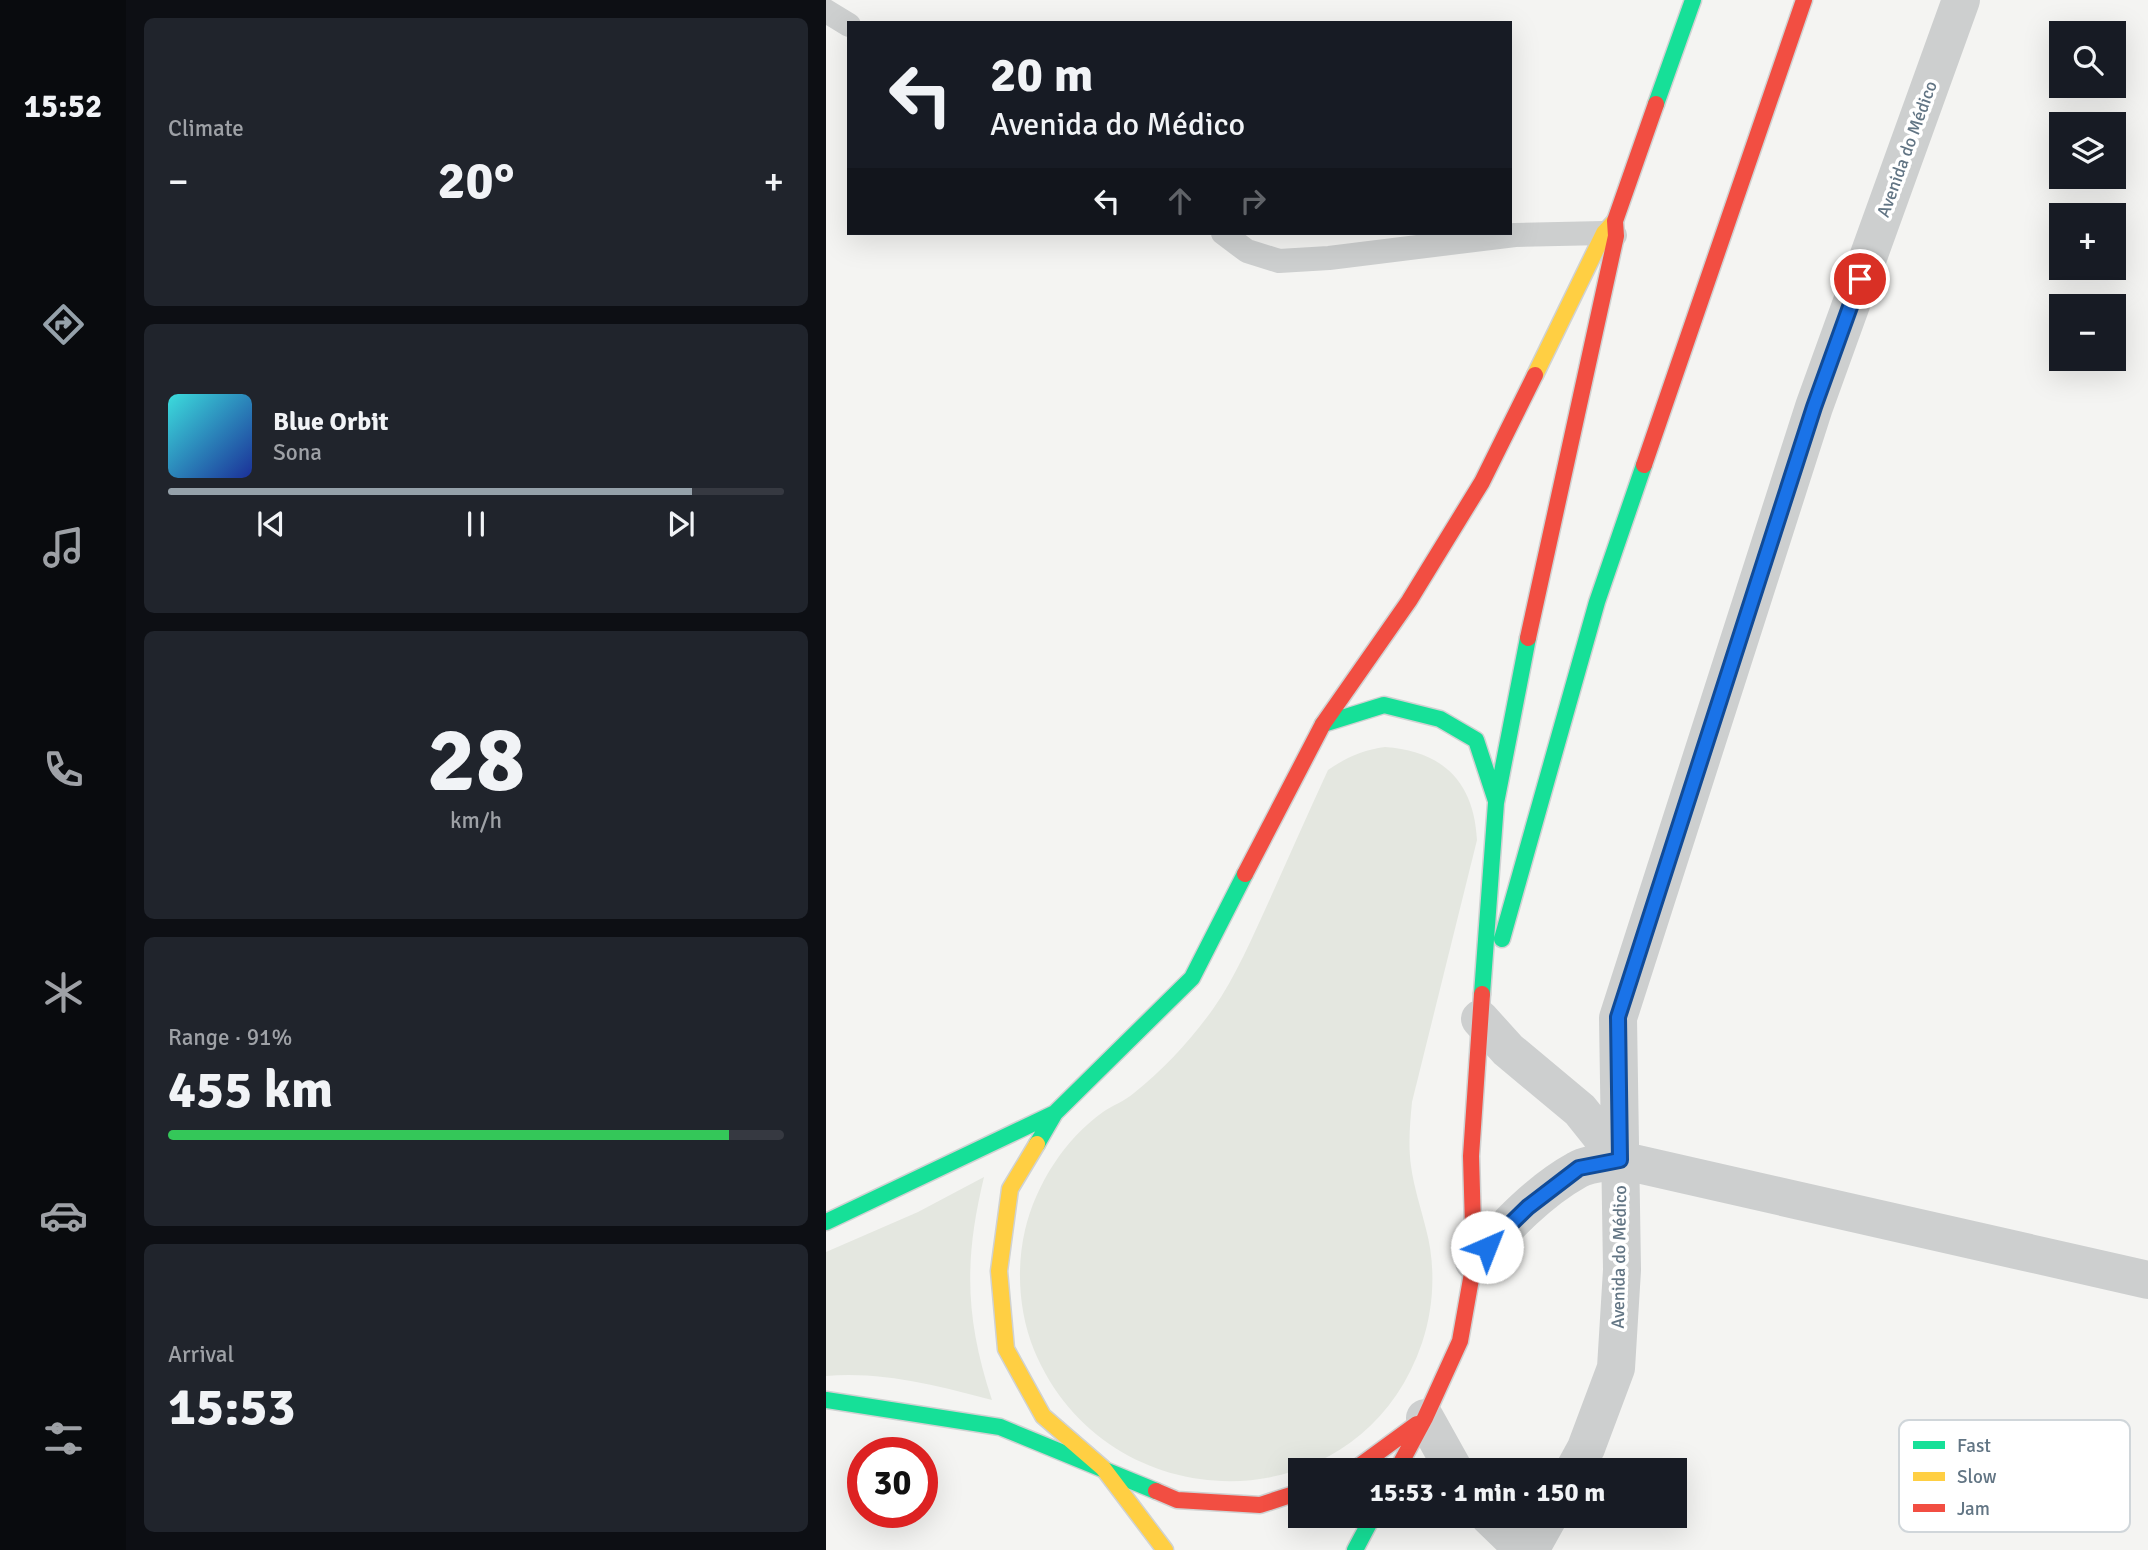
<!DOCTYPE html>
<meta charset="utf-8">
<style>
body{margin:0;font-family:Signika,sans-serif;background:#20242c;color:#f1f3f6;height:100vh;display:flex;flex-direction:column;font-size:26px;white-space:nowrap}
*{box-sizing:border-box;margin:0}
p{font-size:23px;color:#9ea1a6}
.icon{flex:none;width:38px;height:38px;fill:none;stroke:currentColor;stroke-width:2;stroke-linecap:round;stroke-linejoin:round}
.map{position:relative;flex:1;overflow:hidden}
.sheet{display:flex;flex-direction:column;gap:18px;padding:18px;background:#0d0f14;width:700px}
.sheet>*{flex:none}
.banner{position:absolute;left:21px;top:21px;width:665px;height:214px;border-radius:0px;box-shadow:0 7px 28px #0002;background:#171b24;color:#f1f3f6;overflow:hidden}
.controls{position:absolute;left:1223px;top:21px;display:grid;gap:14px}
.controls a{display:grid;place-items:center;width:77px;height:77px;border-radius:0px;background:#171b24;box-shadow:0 7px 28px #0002;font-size:35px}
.speed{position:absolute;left:21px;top:1437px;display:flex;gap:14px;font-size:35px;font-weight:700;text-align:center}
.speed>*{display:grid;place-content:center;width:91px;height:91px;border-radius:50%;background:#171b24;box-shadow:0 7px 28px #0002;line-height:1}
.speed .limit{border:10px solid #d22;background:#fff;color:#111}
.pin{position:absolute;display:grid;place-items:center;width:60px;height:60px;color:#fff;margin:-30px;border:4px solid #fff;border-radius:50%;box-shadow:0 2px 7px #0007}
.me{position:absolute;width:77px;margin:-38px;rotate:44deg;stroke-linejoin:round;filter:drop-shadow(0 0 5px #0008)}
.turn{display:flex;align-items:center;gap:24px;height:147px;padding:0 28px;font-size:32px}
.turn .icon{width:91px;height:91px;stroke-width:2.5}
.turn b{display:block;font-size:49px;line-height:60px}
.lanes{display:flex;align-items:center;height:66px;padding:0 28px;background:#0003;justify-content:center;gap:35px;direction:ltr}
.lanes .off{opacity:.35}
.big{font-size:52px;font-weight:800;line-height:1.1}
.sheet .card{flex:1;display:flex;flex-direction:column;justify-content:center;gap:10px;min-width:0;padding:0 24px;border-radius:10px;background:#20242c}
.sheet .dial{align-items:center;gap:0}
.dial b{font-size:91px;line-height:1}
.song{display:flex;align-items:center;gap:21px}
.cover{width:84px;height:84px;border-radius:10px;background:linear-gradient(135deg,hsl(180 70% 55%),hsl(230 70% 35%))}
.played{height:7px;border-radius:4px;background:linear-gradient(90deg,#95a1aa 85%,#363941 85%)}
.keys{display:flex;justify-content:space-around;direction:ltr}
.heat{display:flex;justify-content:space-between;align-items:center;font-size:38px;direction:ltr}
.charge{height:10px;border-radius:5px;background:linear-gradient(90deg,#34c759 91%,#363941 0)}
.trip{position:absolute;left:462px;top:1458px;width:399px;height:70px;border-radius:0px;background:#171b24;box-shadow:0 7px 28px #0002;font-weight:800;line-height:70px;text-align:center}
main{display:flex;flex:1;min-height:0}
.menu{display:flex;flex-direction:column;width:126px;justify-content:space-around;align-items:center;background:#090b0e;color:#9ea1a6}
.menu .icon{width:49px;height:49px}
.menu .current{color:#95a1aa}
.menu b{font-size:32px;color:#f1f3f6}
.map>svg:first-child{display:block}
.green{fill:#e4e7e0}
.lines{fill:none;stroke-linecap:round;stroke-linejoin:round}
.fast-casing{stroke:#d0d2d2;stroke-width:19}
.slow-casing{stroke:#d0d2d2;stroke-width:19}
.jam-casing{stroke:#d0d2d2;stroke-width:19}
.lane{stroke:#cdcfcf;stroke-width:24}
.street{stroke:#cdcfcf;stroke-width:38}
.fast{stroke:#16e098;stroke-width:16}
.slow{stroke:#ffcf43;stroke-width:16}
.jam{stroke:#f24e42;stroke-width:16}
.route-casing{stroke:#114b97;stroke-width:18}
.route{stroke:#1a73e8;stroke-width:12}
.labels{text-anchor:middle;stroke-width:7;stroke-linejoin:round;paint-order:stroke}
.street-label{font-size:18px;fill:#627584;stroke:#fff}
.key{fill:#fff;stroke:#d0d6da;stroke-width:2}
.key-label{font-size:19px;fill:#627584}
</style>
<main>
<nav class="menu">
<b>15:52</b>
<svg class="icon current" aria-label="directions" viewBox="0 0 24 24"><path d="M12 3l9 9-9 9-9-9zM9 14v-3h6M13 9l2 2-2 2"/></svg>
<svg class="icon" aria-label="music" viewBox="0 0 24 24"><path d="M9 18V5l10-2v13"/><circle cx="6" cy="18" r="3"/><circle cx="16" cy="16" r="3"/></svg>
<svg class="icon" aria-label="phone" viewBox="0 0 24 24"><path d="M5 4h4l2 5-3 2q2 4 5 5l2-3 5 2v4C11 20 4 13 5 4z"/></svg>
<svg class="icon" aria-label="climate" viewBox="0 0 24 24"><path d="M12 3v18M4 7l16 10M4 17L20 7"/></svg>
<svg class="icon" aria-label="car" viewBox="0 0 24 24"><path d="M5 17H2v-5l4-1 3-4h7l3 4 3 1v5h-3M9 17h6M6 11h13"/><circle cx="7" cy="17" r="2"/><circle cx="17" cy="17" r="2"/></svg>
<svg class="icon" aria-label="filters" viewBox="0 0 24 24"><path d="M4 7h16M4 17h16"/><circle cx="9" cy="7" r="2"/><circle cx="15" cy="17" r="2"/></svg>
</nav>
<section class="sheet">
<div class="card"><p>Climate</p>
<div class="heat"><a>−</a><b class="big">20°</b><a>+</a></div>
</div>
<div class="card">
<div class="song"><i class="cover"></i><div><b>Blue Orbit</b><p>Sona</p></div></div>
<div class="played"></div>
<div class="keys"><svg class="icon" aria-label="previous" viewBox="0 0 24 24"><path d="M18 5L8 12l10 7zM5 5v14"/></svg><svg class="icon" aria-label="pause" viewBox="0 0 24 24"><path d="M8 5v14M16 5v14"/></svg><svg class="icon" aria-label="next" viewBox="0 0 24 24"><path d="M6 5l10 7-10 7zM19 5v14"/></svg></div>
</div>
<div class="card dial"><b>28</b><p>km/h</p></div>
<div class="card"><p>Range · 91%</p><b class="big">455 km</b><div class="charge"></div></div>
<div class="card"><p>Arrival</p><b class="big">15:53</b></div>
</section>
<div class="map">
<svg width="1322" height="1550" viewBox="0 0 1322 1550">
<rect width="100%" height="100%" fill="#f4f4f2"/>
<path class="green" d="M559 747C617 751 648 782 651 840L586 1102C584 1123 582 1145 585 1166 588 1188 595 1208 600 1229 610 1266 608 1307 596 1343 534 1526 281 1526 208 1350 193 1313 190 1269 199 1230 210 1184 239 1139 277 1112 287 1105 299 1101 308 1093 337 1070 365 1040 387 1009 410 976 426 938 443 901 463 857 482 813 502 770 521 757 537 750 559 747Z
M158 1177C138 1260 139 1318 166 1400 113 1386 56 1371 0 1376V1252L92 1212Z"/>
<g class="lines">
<g class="fast-casing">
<path id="fast" d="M830 104 867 0
M497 724 558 705 614 719 650 740 670 801
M676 939 771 602 818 465
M656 994 670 803 702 638
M211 1144 229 1113 366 978 419 874
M0 1222 229 1113
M0 1400 174 1427 330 1491
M529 1550 547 1516"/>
</g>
<g class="slow-casing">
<path id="slow" d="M709 375 778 233 789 221
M211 1144 184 1189 173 1271 180 1349 217 1416 277 1468 339 1550"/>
</g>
<g class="jam-casing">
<path id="jam" d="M818 465 978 0
M702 638 790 236 789 221 830 104
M419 874 497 724 583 601 656 482 709 375
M528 1470 591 1424
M571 1470 599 1418 634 1341 648 1262 645 1156 656 994
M330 1491 351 1500 434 1505 474 1492"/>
</g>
<path class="lane" d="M0 11 23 25
M397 233 421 251 453 261 503 258 689 235 778 233 789 235"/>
<path class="street" d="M654 1019 682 1050 754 1110 794 1160
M648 1262C678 1229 711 1192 751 1170 763 1163 780 1163 794 1160L1322 1280
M599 1418 628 1470
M748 1470 760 1448 790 1368 796 1270 792 1018 988 407 1135 0
M663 1516 698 1550
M704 1550 723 1516"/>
<use href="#fast" class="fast"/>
<use href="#slow" class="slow"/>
<use href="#jam" class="jam"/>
</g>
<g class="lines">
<g class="route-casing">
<path id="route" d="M661 1247 702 1207 753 1168 794 1160 792 1017 988 407 1034 279"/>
</g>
<use href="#route" class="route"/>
</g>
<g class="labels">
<g class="street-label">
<text transform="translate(1081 149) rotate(-70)" y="6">Avenida do Médico</text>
<text transform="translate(793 1257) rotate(-89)" y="6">Avenida do Médico</text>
</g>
</g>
<rect x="1073" y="1420" width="231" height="112" rx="10" class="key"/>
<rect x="1087" y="1441" width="32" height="8" fill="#16e098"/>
<rect x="1087" y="1472" width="32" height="9" fill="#ffcf43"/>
<rect x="1087" y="1504" width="32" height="8" fill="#f24e42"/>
<g class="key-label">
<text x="1131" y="1452">Fast</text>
<text x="1131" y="1483">Slow</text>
<text x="1131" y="1515">Jam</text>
</g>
</svg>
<div class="controls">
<a><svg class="icon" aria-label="search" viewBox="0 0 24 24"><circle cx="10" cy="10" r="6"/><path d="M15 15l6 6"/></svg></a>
<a><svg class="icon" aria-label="layers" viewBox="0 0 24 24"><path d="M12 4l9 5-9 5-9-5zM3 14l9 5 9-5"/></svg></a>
<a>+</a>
<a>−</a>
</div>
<div class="speed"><div class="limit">30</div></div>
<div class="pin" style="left:1034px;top:279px;background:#d93025"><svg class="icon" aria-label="arrive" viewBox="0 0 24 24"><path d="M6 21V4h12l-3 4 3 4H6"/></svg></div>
<svg class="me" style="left:661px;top:1247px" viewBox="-20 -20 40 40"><circle r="19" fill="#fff"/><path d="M0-13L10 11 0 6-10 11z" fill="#1a73e8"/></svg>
<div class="trip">15:53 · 1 min · 150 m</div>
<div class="banner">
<div class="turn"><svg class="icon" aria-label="left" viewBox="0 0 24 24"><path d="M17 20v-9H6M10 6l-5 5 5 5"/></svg><div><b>20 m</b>Avenida do Médico</div></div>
<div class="lanes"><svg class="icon" aria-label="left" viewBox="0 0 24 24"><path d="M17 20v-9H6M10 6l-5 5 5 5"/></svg><svg class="icon off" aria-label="ahead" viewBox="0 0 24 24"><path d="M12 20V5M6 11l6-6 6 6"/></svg><svg class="icon off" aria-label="right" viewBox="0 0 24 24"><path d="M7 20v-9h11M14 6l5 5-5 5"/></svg></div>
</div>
</div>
</main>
